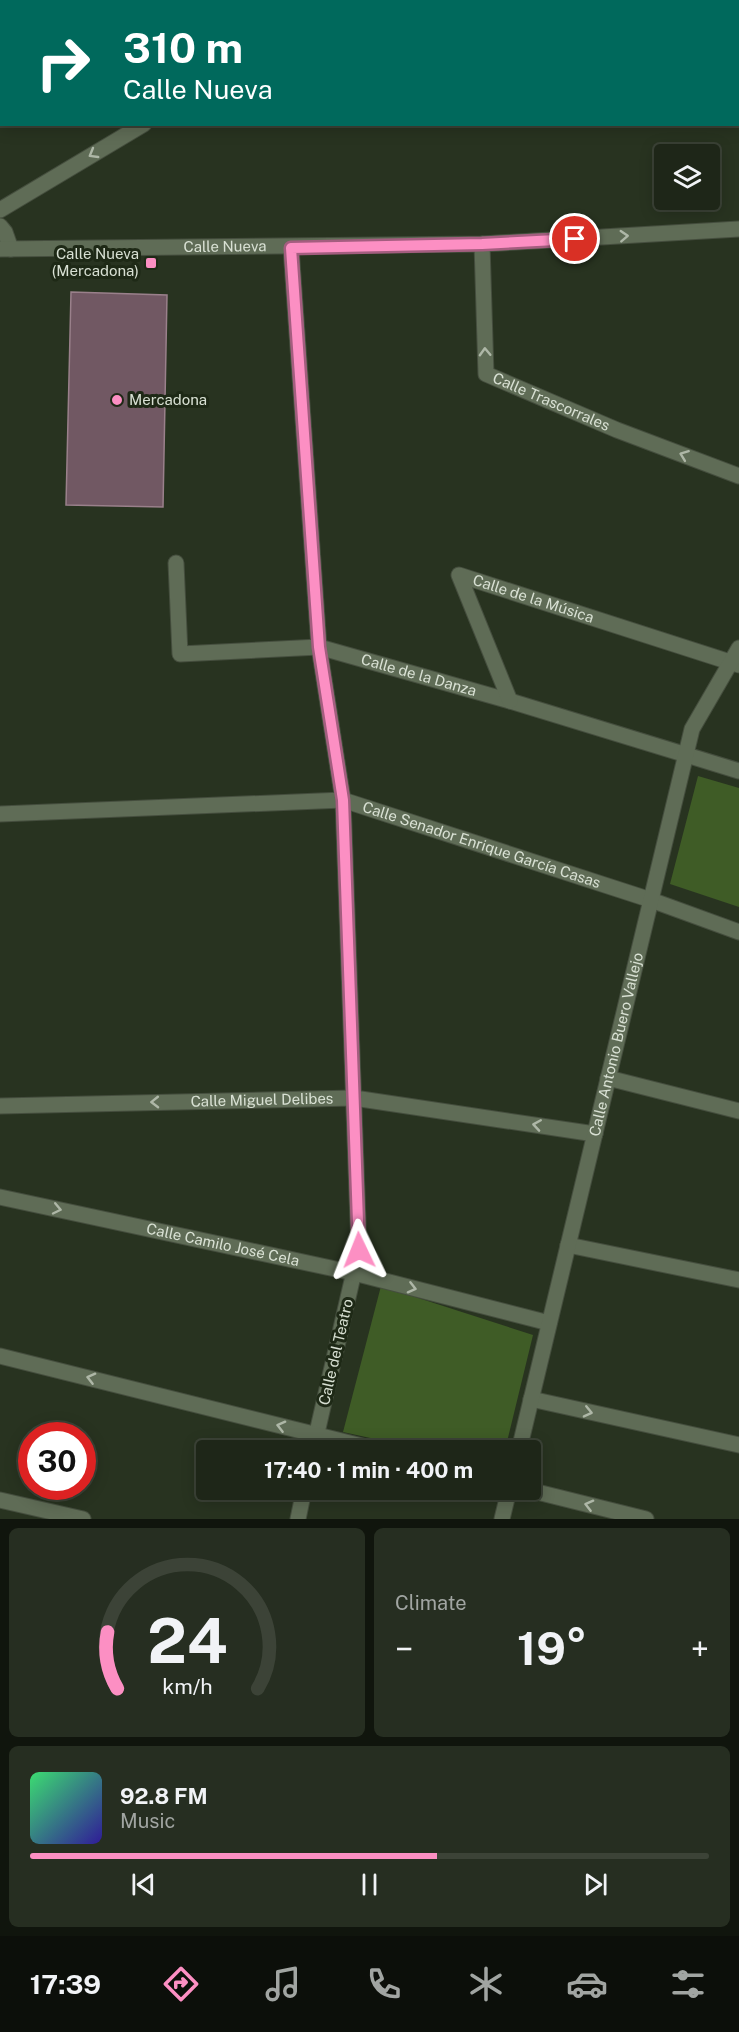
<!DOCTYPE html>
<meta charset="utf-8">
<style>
body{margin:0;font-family:"Public Sans",sans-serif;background:#262e21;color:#f1f3f6;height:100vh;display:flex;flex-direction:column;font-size:22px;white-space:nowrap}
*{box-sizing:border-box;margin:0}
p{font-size:20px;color:#a1a5a2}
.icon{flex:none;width:33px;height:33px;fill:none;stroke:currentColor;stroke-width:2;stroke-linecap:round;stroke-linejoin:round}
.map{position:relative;height:1519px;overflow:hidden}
.drawer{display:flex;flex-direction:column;gap:9px;padding:9px;background:#10150d;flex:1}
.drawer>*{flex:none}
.banner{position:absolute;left:0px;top:0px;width:740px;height:126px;box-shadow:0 3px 15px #0003,0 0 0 2px #3c4337;background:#00695c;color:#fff;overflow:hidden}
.tools{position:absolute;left:654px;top:144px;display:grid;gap:12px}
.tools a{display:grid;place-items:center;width:66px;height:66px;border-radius:6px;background:#1e2618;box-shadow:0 3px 15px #0003,0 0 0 2px #3c4337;font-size:30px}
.speed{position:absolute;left:18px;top:1422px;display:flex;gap:12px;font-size:30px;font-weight:700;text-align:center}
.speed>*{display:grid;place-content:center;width:78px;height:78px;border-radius:50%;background:#1e2618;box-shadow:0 3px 15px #0003,0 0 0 2px #3c4337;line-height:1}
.speed .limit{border:9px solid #d22;background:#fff;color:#111}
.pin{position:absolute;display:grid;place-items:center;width:51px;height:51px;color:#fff;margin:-26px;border:3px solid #fff;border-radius:50%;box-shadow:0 2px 6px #0007}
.me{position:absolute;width:66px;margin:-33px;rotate:358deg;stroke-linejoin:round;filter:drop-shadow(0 0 4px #0008)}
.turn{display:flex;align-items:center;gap:21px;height:126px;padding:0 24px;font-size:27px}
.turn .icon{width:78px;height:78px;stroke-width:2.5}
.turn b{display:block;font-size:42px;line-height:51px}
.big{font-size:45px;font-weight:700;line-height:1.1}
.drawer .widget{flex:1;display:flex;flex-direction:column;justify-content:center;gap:9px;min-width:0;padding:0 21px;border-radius:9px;background:#262e21}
.drawer .dial{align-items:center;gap:0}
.dial svg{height:156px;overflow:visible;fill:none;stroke:#3c4337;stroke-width:7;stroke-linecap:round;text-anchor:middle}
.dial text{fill:#f1f3f6;stroke:none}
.song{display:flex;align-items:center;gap:18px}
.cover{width:72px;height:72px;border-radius:9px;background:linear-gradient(135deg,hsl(140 70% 55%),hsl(250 70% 35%))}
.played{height:6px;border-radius:3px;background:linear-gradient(90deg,#fc8fc3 60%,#3c4337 60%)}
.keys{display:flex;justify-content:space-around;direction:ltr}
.heat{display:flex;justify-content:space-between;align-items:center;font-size:33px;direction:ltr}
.drawer .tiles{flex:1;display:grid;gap:9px;grid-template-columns:1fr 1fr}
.widget:last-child{grid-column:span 2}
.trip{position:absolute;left:196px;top:1440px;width:345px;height:60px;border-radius:6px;background:#1e2618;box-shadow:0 3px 15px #0003,0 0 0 2px #3c4337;font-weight:700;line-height:60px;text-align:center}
.dock{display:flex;height:96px;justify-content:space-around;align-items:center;background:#0c0f0a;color:#a1a5a2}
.dock .icon{width:42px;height:42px}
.dock .on{color:#fc8fc3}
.dock b{font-size:27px;color:#f1f3f6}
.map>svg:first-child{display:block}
.green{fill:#3f5c26}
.building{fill:#715863;stroke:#9a808b;stroke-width:1.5}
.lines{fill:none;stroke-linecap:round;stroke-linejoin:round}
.street-casing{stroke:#454e3e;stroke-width:17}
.secondary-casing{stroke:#454e3e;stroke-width:17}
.street{stroke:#5f6c56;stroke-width:15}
.secondary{stroke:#5f6c56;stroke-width:15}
.oneway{stroke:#aeb7a7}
.route-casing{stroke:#a45d7f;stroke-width:15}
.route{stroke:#fc8fc3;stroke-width:10}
.poi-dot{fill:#fc8fc3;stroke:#1e2916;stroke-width:2}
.labels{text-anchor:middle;stroke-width:6;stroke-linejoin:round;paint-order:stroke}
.street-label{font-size:15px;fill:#d8e0d3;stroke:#1e2916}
.poi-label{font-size:15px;fill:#d8e0d3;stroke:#1e2916;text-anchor:end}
</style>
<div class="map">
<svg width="739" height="1519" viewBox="0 0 739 1519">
<rect width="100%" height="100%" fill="#283320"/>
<path class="green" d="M698 776 739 788V907L670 884Z
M381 1286 533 1335 505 1450H425L343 1432Z"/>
<path class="building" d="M71 292 167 295 163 507 66 505Z"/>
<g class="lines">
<g class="street-casing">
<g id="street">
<path d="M85 0V2"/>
<path d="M318 0 319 2"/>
<path id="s1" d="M482 244 486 374 617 430 739 476"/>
<path d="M291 248 319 647 343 800 359 1250 313 1450"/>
<path id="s2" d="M176 563 180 654 319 647 510 701 739 771"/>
<path id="s3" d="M510 701 459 575 739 665"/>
<path id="s4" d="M0 814 343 800 651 900 739 932"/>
<path d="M608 1078 739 1111"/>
<path id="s5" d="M0 1106 354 1098 595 1134"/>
<path id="s6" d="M0 1197 354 1273 549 1323"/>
<path d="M568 1245 739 1280"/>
<path d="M0 1356 378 1450"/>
<path d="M531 1399 739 1445"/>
<path id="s7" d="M519 1450 692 729 739 648"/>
<path d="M529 1490 646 1519"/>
<path d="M0 1500 83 1519"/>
<path d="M298 1519 304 1490"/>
<path d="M502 1519 509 1490"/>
</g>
</g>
<g class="secondary-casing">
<g id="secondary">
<path d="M347 2 349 0"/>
<path d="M0 210 144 124"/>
<path d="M0 226 5 232 11 249"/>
<path id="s8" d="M0 249 482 244 739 229"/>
</g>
</g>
<use href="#street" class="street"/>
<use href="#secondary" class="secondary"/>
</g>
<defs><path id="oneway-chevron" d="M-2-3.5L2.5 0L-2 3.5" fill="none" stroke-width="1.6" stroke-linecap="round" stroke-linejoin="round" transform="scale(1.5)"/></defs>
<g class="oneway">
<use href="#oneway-chevron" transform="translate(93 154) rotate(150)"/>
<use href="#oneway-chevron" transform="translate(624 236) rotate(-3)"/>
<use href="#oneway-chevron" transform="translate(485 352) rotate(-92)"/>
<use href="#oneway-chevron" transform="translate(684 455) rotate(-159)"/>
<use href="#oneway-chevron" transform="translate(155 1102) rotate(179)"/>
<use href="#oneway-chevron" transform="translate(537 1125) rotate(-171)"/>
<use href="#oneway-chevron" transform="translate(57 1209) rotate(12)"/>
<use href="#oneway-chevron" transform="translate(412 1288) rotate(14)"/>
<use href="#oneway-chevron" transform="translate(91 1378) rotate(-166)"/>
<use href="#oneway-chevron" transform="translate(588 1412) rotate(13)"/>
<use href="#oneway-chevron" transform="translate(281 1426) rotate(-166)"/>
<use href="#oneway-chevron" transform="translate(589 1505) rotate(-166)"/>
</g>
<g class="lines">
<g class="route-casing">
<path id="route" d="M359 1250 343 800 319 647 291 248 482 244 575 239"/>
</g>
<use href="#route" class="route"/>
</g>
<g class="poi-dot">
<rect x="145" y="257" width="12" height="12" rx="3"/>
<circle cx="117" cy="400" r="6"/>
</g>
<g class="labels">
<g class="street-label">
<text dy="5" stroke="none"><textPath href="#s8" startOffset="225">Calle Nueva</textPath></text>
<text dy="5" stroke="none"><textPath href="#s1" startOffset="201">Calle Trascorrales</textPath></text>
<text dy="5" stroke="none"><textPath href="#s3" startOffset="214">Calle de la Música</textPath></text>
<text dy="5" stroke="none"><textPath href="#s2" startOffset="334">Calle de la Danza</textPath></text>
<text dy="5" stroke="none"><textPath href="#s4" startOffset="489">Calle Senador Enrique García Casas</textPath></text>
<text dy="5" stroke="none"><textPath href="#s7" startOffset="417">Calle Antonio Buero Vallejo</textPath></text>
<text dy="5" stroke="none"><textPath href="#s5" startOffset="262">Calle Miguel Delibes</textPath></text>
<text dy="5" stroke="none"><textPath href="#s6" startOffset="228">Calle Camilo José Cela</textPath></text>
<text transform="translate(336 1352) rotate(-77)" y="5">Calle del Teatro</text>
</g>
<g class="poi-label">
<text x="139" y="259">Calle Nueva<tspan x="139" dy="17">(Mercadona)</tspan></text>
<text x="129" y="405" text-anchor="start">Mercadona</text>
</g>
</g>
</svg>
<div class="tools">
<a><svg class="icon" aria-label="layers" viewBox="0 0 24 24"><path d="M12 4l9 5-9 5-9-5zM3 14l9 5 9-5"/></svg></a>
</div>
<div class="speed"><div class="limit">30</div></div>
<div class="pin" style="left:575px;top:239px;background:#d93025"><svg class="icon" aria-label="arrive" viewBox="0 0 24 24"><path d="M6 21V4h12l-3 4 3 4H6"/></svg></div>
<svg class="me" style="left:359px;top:1250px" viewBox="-20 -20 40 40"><path d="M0-17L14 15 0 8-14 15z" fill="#fc8fc3" stroke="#fff" stroke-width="4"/></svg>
<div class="trip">17:40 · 1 min · 400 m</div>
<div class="banner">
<div class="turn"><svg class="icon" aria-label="right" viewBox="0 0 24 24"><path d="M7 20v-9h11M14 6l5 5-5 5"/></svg><div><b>310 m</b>Calle Nueva</div></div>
</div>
</div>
<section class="drawer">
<div class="tiles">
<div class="widget dial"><svg viewBox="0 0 100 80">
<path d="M14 69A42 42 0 1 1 86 69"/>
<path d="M14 69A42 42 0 0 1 9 40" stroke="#fc8fc3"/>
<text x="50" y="56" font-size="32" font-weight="700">24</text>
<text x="50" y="72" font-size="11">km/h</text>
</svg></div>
<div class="widget"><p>Climate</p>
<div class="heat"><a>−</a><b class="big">19°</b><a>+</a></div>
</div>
<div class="widget">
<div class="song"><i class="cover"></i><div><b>92.8 FM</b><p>Music</p></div></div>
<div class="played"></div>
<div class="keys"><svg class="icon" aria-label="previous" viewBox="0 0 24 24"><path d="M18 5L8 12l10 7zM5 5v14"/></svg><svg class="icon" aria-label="pause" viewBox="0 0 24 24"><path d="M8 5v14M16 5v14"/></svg><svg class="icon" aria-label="next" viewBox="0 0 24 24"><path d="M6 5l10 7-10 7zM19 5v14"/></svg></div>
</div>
</div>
</section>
<nav class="dock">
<b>17:39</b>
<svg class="icon on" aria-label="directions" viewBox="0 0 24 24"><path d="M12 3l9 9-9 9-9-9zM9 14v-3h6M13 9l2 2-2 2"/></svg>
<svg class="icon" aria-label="music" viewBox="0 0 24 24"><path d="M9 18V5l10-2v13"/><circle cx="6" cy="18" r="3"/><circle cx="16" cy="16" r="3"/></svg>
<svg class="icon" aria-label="phone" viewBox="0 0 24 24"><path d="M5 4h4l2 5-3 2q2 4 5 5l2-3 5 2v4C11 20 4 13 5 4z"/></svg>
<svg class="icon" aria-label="climate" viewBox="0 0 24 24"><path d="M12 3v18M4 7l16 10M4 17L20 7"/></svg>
<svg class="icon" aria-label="car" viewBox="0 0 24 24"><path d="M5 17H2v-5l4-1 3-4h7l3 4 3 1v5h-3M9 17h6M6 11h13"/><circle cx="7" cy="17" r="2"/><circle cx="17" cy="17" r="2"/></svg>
<svg class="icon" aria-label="filters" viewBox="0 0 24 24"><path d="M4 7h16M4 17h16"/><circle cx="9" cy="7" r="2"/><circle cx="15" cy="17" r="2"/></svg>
</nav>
